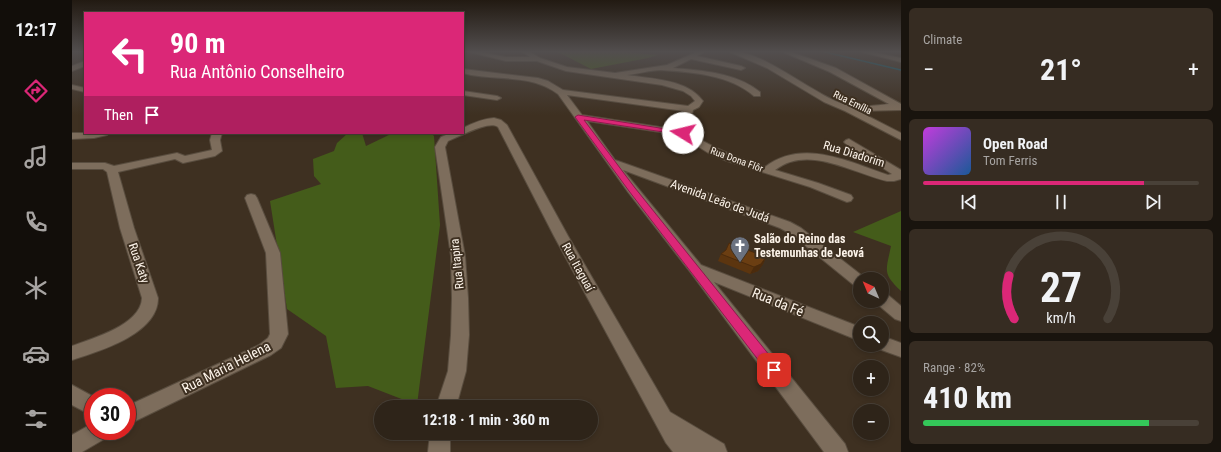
<!DOCTYPE html>
<meta charset="utf-8">
<style>
body{margin:0;font-family:"Roboto Condensed",sans-serif;background:#362c22;color:#f1f3f6;height:100vh;display:flex;flex-direction:column;font-size:15px;white-space:nowrap}
*{box-sizing:border-box;margin:0}
p{font-size:13px;color:#a7a4a2}
.icon{flex:none;width:22px;height:22px;fill:none;stroke:currentColor;stroke-width:2;stroke-linecap:round;stroke-linejoin:round}
.map{position:relative;flex:1;overflow:hidden}
.details{display:flex;flex-direction:column;gap:8px;padding:8px;background:#19140e;width:320px}
.details>*{flex:none}
.guide{position:absolute;left:12px;top:12px;width:380px;height:122px;border-radius:0px;box-shadow:0 2px 6px #0003,0 0 0 1px #494138;background:#db2777;color:#fff;overflow:hidden}
.needle{width:26px;rotate:316deg}
.fabs{position:absolute;left:781px;top:272px;display:grid;gap:8px}
.fabs a{display:grid;place-items:center;width:36px;height:36px;border-radius:50%;background:#2e2419;box-shadow:0 2px 6px #0003,0 0 0 1px #494138;font-size:20px}
.speed{position:absolute;left:12px;top:388px;display:flex;gap:8px;font-size:20px;font-weight:700;text-align:center}
.speed>*{display:grid;place-content:center;width:52px;height:52px;border-radius:50%;background:#2e2419;box-shadow:0 2px 6px #0003,0 0 0 1px #494138;line-height:1}
.speed .limit{border:6px solid #d22;background:#fff;color:#111}
.pin{position:absolute;display:grid;place-items:center;width:34px;height:34px;color:#fff;margin:-17px;border-radius:8px;box-shadow:0 2px 6px #0006}
.me{position:absolute;width:44px;margin:-22px;rotate:279deg;stroke-linejoin:round;filter:drop-shadow(0 0 3px #0008)}
.turn{display:flex;align-items:center;gap:14px;height:84px;padding:0 20px;font-size:18px}
.turn .icon{width:52px;height:52px;stroke-width:2.5}
.turn b{display:block;font-size:28px;line-height:34px}
.then{display:flex;align-items:center;height:38px;padding:0 20px;background:#0003;gap:8px;font-size:15px}
.big{font-size:30px;font-weight:700;line-height:1.1}
.details .card{flex:1;display:flex;flex-direction:column;justify-content:center;gap:6px;min-width:0;padding:0 14px;border-radius:6px;background:#362c22}
.details .dial{align-items:center;gap:0}
.dial svg{height:104px;overflow:visible;fill:none;stroke:#494138;stroke-width:7;stroke-linecap:round;text-anchor:middle}
.dial text{fill:#f1f3f6;stroke:none}
.song{display:flex;align-items:center;gap:12px}
.cover{width:48px;height:48px;border-radius:6px;background:linear-gradient(135deg,hsl(290 70% 55%),hsl(210 70% 35%))}
.played{height:4px;border-radius:2px;background:linear-gradient(90deg,#db2777 80%,#494138 80%)}
.keys{display:flex;justify-content:space-around;direction:ltr}
.heat{display:flex;justify-content:space-between;align-items:center;font-size:22px;direction:ltr}
.charge{height:6px;border-radius:3px;background:linear-gradient(90deg,#34c759 82%,#494138 0)}
.trip{position:absolute;left:302px;top:400px;width:224px;height:40px;border-radius:20px;background:#2e2419;box-shadow:0 2px 6px #0003,0 0 0 1px #494138;font-weight:700;line-height:40px;text-align:center}
main{display:flex;flex:1;min-height:0}
.tabs{display:flex;flex-direction:column;width:72px;justify-content:space-around;align-items:center;background:#120e0a;color:#a7a4a2}
.tabs .icon{width:28px;height:28px}
.tabs .active{color:#db2777}
.tabs b{font-size:18px;color:#f1f3f6}
.map>svg:first-child{display:block}
.green{fill:#445c1a}
.lines{fill:none;stroke-linecap:round;stroke-linejoin:round}
.stream{stroke:#036179;stroke-width:1.5}
.minor-casing{stroke:#594d3f;stroke-width:2}
.minor{fill:#7d6d5c;fill-rule:evenodd}
.wall{fill:#5c350f}
.shaded-wall{fill:#4b2b0d}
.building{fill:#6b3e12;stroke:#4b2b0d}
.route{fill:#db2777;stroke:#8e194d}
.labels{text-anchor:middle;stroke-width:4;stroke-linejoin:round;paint-order:stroke}
.far-street-label{font-size:10px;fill:#fcf3e9;stroke:#3e3021}
.street-label{font-size:12px;fill:#fcf3e9;stroke:#3e3021}
.poi-label{font-size:12px;font-weight:bold;fill:#fcf3e9;stroke:#3e3021;text-anchor:start}
.near-street-label{font-size:14px;fill:#fcf3e9;stroke:#3e3021}
</style>
<main>
<nav class="tabs">
<b>12:17</b>
<svg class="icon active" aria-label="directions" viewBox="0 0 24 24"><path d="M12 3l9 9-9 9-9-9zM9 14v-3h6M13 9l2 2-2 2"/></svg>
<svg class="icon" aria-label="music" viewBox="0 0 24 24"><path d="M9 18V5l10-2v13"/><circle cx="6" cy="18" r="3"/><circle cx="16" cy="16" r="3"/></svg>
<svg class="icon" aria-label="phone" viewBox="0 0 24 24"><path d="M5 4h4l2 5-3 2q2 4 5 5l2-3 5 2v4C11 20 4 13 5 4z"/></svg>
<svg class="icon" aria-label="climate" viewBox="0 0 24 24"><path d="M12 3v18M4 7l16 10M4 17L20 7"/></svg>
<svg class="icon" aria-label="car" viewBox="0 0 24 24"><path d="M5 17H2v-5l4-1 3-4h7l3 4 3 1v5h-3M9 17h6M6 11h13"/><circle cx="7" cy="17" r="2"/><circle cx="17" cy="17" r="2"/></svg>
<svg class="icon" aria-label="filters" viewBox="0 0 24 24"><path d="M4 7h16M4 17h16"/><circle cx="9" cy="7" r="2"/><circle cx="15" cy="17" r="2"/></svg>
</nav>
<div class="map">
<svg width="829" height="452" viewBox="0 0 829 452">
<rect width="100%" height="100%" fill="#3e3021"/>
<path class="green" d="M486 52H550L586 55 576 58 519 69Z
M276 133H290L294 146 321 133H359L362 136 368 225 345 405 296 386 264 388 254 336 215 309 198 201 249 184 242 176 241 159 262 151 265 143Z
M829 211V291C810 273 814 271 819 246L781 232Z"/>
<g class="lines">
<path class="stream" d="M753 52 829 70"/>
<g class="minor-casing">
<path id="minor" d="M398 52H408L434 57H458L451 52H458L468 58 495 67 543 73 595 65 625 52H632L625 56 669 66 673 68 669 70 619 59 601 68C631 71 663 72 688 92V96H682C658 75 620 72 589 70 578 70 566 74 555 75 580 79 615 79 631 101L627 107 621 110 616 132C640 148 666 158 693 167 731 138 777 162 816 175L820 174 774 144 772 142 774 140 777 139 829 170V179L822 181H815C780 173 736 144 703 170L746 183 779 195 781 198 779 201 775 202 738 187 655 161 638 154 608 135 515 121 543 160 718 222 729 228 793 278 788 279V287L783 286 719 234 708 228 551 170 629 265 788 327V341L642 282 773 444 776 452H752L619 273 556 192 486 94C461 75 429 80 399 75L391 73V69L466 78 476 81 491 90 616 106 623 101 619 96 611 91 590 85 494 71 465 61H434ZM495 95 612 111 607 130 510 115Z
M658 52C688 47 744 98 777 106 787 108 807 105 817 104L758 72 711 52H719L764 68 829 104V110L786 111 829 133V140L773 111 752 102 695 68Z
M790 52H800L829 58V62Z
M13 61V66L0 71V66Z
M0 85 13 88V92L0 89Z
M391 91 425 96 429 98 425 100 391 95Z
M422 118 429 120 435 125 496 236 598 412 652 444 655 452H601L594 443 482 236 426 127C417 120 387 137 376 141L373 147 393 256 396 298 397 335 394 371 384 407H364L376 371 379 335 380 298 379 256 363 147 369 137 379 133H391V128C401 123 410 119 422 118Z
M0 133H37L35 135 22 138 0 139Z
M140 133H150L148 140 150 151 143 156 111 163 103 159 46 172 62 228 86 298C86 334 28 351 0 360V346C21 338 69 325 70 298L48 228 35 172 31 169H0V163H33L42 166 105 153 113 156 140 150 138 140Z
M179 194 183 195 185 198 208 253 216 334 209 348 199 355 55 425V406L187 345 196 338 198 334 194 253 173 198 175 195Z
M810 293 816 295 829 306V321L823 319 804 303 803 301H810Z
M810 336 829 343V357L804 348 802 345H810Z
M0 385 22 397 21 416 0 405Z
M21 423V431H37L34 438 10 452H0V435Z
M358 433H378V452H356Z"/>
</g>
<use href="#minor" class="minor"/>
</g>
<path class="wall" d="M654 250 694 257 691 264 686 271 678 274 646 261 649 254Z"/>
<path class="shaded-wall" d="M694 257 691 264 686 271 678 274 682 267Z"/>
<path class="building" d="M657 243 694 257 689 264 682 267 649 254 654 250Z"/>
<linearGradient id="sky" x2="0" y2="1"><stop stop-color="#221a12"/><stop offset="0.45" stop-color="#524e4e"/><stop offset="1" stop-color="#524e4e" stop-opacity="0"/></linearGradient>
<rect width="829" height="115" fill="url(#sky)"/>
<path class="route" d="M506 115 613 132 614 133 611 135 512 120 563 188 706 366 708 370 706 374 702 376 697 374 557 191 503 117Z"/>
<defs>
<g id="church-pin" transform="scale(1)"><path d="M0 17L-7.5 6A9.5 9.5 0 1 1 7.5 6Z" fill="#6b7280" stroke="#3e3021"/><path d="M-1.2-6h2.4v3.5h3.3v2.4h-3.3V6h-2.4V-.1h-3.3v-2.4h3.3Z" fill="#fff"/></g>
</defs>
<g fill-rule="evenodd">
<use href="#church-pin" x="668" y="246"/>
</g>
<g class="labels">
<g class="far-street-label">
<text transform="translate(781 102) rotate(26)" y="4">Rua Emília</text>
<text transform="translate(665 159) rotate(20)" y="4">Rua Dona Flôr</text>
</g>
<g class="street-label">
<text transform="translate(782 154) rotate(17)" y="4">Rua Diadorim</text>
<text transform="translate(648 201) rotate(20)" y="4">Avenida Leão de Judá</text>
<text transform="translate(67 263) rotate(71)" y="4">Rua Katy</text>
<text transform="translate(385 264) rotate(-96)" y="4">Rua Itapira</text>
<text transform="translate(506 267) rotate(61)" y="4">Rua Itaguaí</text>
</g>
<g class="poi-label">
<text x="682" y="243">Salão do Reino das<tspan x="682" dy="14">Testemunhas de Jeová</tspan></text>
</g>
<g class="near-street-label">
<text transform="translate(706 302) rotate(22)" y="5">Rua da Fé</text>
<text transform="translate(154 367) rotate(-27)" y="5">Rua Maria Helena</text>
</g>
</g>
</svg>
<div class="fabs">
<a><svg class="needle" viewBox="-14 -14 28 28"><path d="M0-13l5 13h-10z" fill="#e53935"/><path d="M0 13l5-13h-10z" fill="#a7a4a2"/></svg></a>
<a><svg class="icon" aria-label="search" viewBox="0 0 24 24"><circle cx="10" cy="10" r="6"/><path d="M15 15l6 6"/></svg></a>
<a>+</a>
<a>−</a>
</div>
<div class="speed"><div class="limit">30</div></div>
<div class="pin" style="left:702px;top:370px;background:#d93025"><svg class="icon" aria-label="arrive" viewBox="0 0 24 24"><path d="M6 21V4h12l-3 4 3 4H6"/></svg></div>
<svg class="me" style="left:611px;top:133px" viewBox="-20 -20 40 40"><circle r="19" fill="#fff"/><path d="M0-13L10 11 0 6-10 11z" fill="#db2777"/></svg>
<div class="trip">12:18 · 1 min · 360 m</div>
<div class="guide">
<div class="turn"><svg class="icon" aria-label="left" viewBox="0 0 24 24"><path d="M17 20v-9H6M10 6l-5 5 5 5"/></svg><div><b>90 m</b>Rua Antônio Conselheiro</div></div>
<div class="then">Then<svg class="icon" aria-label="arrive" viewBox="0 0 24 24"><path d="M6 21V4h12l-3 4 3 4H6"/></svg></div>
</div>
</div>
<section class="details">
<div class="card"><p>Climate</p>
<div class="heat"><a>−</a><b class="big">21°</b><a>+</a></div>
</div>
<div class="card">
<div class="song"><i class="cover"></i><div><b>Open Road</b><p>Tom Ferris</p></div></div>
<div class="played"></div>
<div class="keys"><svg class="icon" aria-label="previous" viewBox="0 0 24 24"><path d="M18 5L8 12l10 7zM5 5v14"/></svg><svg class="icon" aria-label="pause" viewBox="0 0 24 24"><path d="M8 5v14M16 5v14"/></svg><svg class="icon" aria-label="next" viewBox="0 0 24 24"><path d="M6 5l10 7-10 7zM19 5v14"/></svg></div>
</div>
<div class="card dial"><svg viewBox="0 0 100 80">
<path d="M14 69A42 42 0 1 1 86 69"/>
<path d="M14 69A42 42 0 0 1 10 36" stroke="#db2777"/>
<text x="50" y="56" font-size="32" font-weight="700">27</text>
<text x="50" y="72" font-size="11">km/h</text>
</svg></div>
<div class="card"><p>Range · 82%</p><b class="big">410 km</b><div class="charge"></div></div>
</section>
</main>
